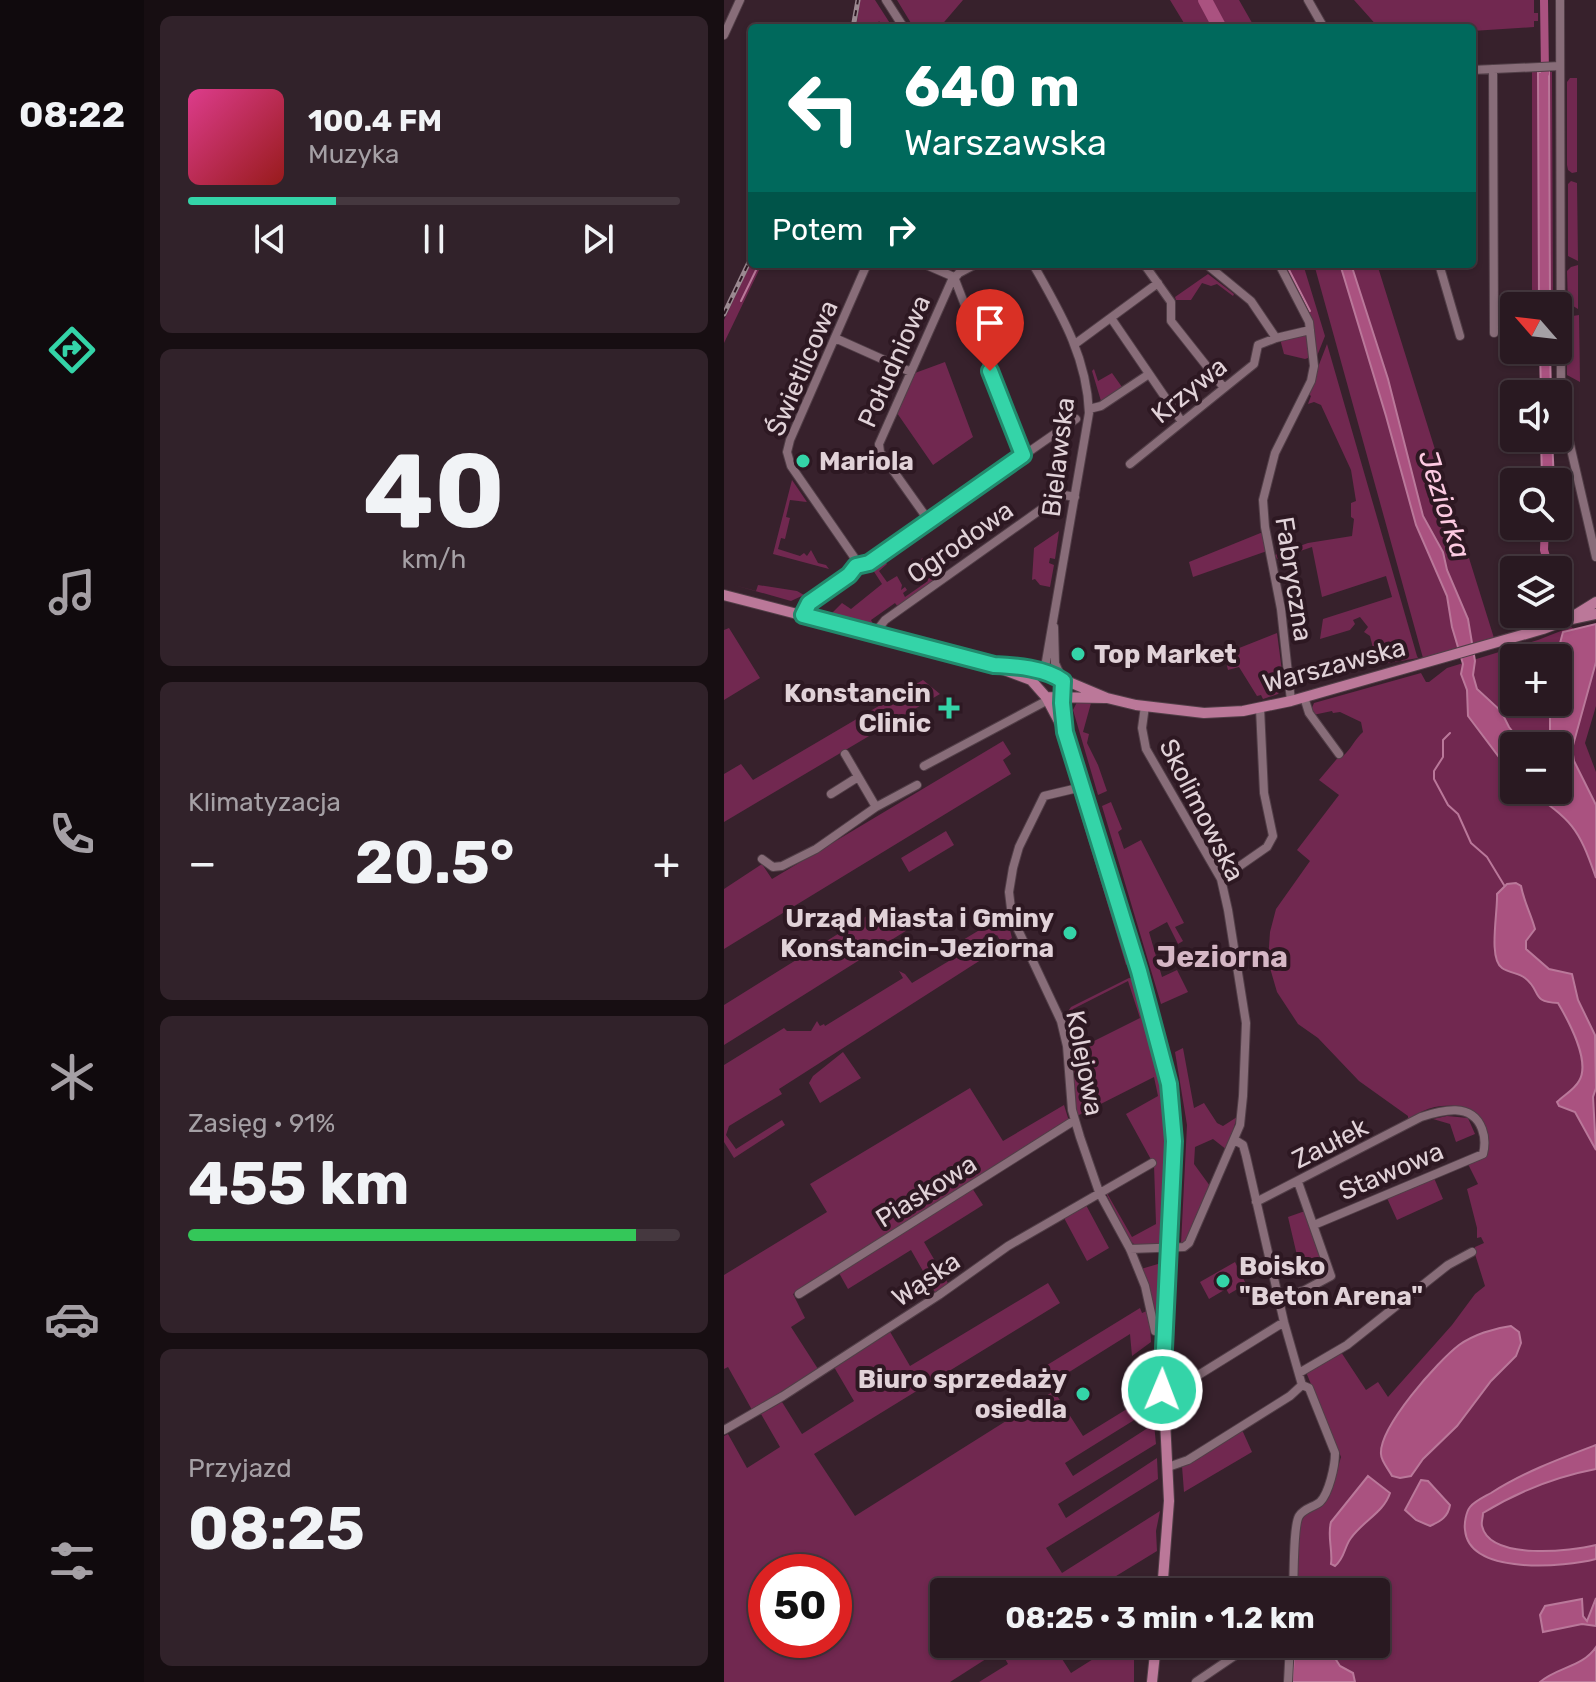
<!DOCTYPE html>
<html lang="pl">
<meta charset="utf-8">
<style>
body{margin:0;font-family:Rubik,sans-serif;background:#31222a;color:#f1f3f6;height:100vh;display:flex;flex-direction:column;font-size:30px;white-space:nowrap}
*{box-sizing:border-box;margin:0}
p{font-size:26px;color:#a5a0a5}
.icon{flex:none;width:44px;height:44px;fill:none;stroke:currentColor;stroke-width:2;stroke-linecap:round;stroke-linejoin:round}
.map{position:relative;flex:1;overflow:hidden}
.details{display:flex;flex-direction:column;gap:16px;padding:16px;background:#170e12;width:580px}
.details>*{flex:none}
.hud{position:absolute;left:24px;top:24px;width:728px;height:244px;border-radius:8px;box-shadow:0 2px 6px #0004,0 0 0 2px #45383f;background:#00695c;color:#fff;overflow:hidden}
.needle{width:52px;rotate:298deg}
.buttons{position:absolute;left:776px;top:292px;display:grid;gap:16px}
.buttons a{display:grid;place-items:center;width:72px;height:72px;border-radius:8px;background:#291921;box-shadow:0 2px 6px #0004,0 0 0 2px #45383f;font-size:40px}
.speed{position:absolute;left:24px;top:1554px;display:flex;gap:16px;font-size:40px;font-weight:700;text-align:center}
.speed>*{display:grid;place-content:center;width:104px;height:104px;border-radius:50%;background:#291921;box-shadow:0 2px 6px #0004,0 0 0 2px #45383f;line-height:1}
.speed .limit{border:12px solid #d22;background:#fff;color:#111}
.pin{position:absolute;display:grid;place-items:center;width:68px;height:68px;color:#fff;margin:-82px -34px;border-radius:50% 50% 50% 0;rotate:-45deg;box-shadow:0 0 8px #0007}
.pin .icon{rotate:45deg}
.me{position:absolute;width:88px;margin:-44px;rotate:1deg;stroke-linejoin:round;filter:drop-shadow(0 0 6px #0008)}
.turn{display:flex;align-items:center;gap:28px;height:168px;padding:0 24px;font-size:36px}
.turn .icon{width:104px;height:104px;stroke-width:2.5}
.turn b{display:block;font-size:56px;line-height:68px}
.then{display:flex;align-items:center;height:76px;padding:0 24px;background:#0003;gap:16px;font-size:30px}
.big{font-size:60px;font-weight:700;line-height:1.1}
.details .widget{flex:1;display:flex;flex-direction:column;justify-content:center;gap:12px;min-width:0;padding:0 28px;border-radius:12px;background:#31222a}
.details .dial{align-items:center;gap:0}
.dial b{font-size:104px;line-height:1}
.song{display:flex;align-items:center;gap:24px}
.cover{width:96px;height:96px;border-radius:12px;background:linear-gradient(135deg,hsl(330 70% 55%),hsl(0 70% 35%))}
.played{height:8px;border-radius:4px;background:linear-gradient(90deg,#34d4a8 30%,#45383f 30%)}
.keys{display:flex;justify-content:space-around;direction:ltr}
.heat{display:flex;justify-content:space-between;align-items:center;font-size:44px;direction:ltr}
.charge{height:12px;border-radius:6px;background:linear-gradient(90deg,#34c759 91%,#45383f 0)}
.trip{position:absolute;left:206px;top:1578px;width:460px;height:80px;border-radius:8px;background:#291921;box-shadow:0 2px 6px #0004,0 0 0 2px #45383f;font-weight:700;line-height:80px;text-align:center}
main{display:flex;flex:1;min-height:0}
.menu{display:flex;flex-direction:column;width:144px;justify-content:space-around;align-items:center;background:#100a0d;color:#a5a0a5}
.menu .icon{width:56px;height:56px}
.menu .active{color:#34d4a8}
.menu b{font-size:36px;color:#f1f3f6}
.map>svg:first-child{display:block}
.green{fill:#712850;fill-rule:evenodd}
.water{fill:#aa5280;stroke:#ba789a;stroke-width:2}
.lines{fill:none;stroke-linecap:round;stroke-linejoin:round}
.stream{stroke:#ba789a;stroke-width:2}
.canal{stroke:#aa5280;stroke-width:8}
.river{stroke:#aa5280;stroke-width:14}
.minor-casing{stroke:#513e47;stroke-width:10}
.major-casing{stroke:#513e47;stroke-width:12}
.minor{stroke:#886d79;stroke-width:8}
.major{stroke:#bb7899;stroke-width:10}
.rail-casing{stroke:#9b8991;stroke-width:5}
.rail{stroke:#2d1822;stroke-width:2;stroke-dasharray:6;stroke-linecap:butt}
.route-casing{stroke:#228a6d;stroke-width:20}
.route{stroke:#34d4a8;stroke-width:14}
.poi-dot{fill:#34d4a8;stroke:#2d1822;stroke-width:3}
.labels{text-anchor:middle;stroke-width:8;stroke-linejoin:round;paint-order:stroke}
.street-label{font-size:26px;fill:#e1d2d8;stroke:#2d1822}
.poi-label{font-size:26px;font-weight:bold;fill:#e1d2d8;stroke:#2d1822;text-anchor:start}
.water-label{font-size:28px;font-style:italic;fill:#fccae1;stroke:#2d1822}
.quarter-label{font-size:30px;font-weight:bold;fill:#d5b7c5;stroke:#2d1822}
</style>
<main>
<nav class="menu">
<b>08:22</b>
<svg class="icon active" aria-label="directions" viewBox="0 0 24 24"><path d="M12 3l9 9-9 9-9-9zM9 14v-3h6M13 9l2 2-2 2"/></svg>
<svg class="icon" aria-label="music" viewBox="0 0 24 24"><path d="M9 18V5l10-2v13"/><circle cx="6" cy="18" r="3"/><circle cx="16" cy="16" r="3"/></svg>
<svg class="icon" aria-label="phone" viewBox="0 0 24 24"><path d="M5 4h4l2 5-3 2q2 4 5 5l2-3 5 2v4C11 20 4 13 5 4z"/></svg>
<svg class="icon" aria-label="climate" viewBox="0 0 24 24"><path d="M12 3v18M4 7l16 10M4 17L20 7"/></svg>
<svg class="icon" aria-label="car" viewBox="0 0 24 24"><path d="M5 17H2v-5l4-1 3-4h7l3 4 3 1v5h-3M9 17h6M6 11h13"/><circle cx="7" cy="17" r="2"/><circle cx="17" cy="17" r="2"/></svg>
<svg class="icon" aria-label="filters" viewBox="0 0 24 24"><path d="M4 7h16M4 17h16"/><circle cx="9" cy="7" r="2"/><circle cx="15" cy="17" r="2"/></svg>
</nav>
<section class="details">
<div class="widget">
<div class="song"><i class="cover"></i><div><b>100.4 FM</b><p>Muzyka</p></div></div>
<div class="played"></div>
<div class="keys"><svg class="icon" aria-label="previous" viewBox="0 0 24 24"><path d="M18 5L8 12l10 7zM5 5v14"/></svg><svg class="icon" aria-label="pause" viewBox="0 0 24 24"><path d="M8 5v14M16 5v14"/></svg><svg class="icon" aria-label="next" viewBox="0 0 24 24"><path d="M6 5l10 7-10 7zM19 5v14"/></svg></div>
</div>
<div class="widget dial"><b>40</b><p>km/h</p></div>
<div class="widget"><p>Klimatyzacja</p>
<div class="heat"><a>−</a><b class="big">20.5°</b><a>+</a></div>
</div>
<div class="widget"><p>Zasięg · 91%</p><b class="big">455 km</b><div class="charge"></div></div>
<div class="widget"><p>Przyjazd</p><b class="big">08:25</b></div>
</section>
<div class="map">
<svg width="872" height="1682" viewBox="0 0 872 1682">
<rect width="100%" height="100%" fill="#37212c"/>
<path class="green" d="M136 0H151L169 28H160L155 21 151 28H132Z
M173 0H239L215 28H190Z
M446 0H515L531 28H463Z
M630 0H810V13H814V21H810V27L748 31V28H655Z
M808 72H814L815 306H808Z
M825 72H828L829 306H826Z
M846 78H853V172L848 173 844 170 843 165V82Z
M847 181 853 183 854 261 844 256V184Z
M28 261V264H38L0 343V320Z
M559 264H579L601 336 593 356 586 314Z
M590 264H653L770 638 699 658Z
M854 265V309L844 303 843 271 847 267Z
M484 274 510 294 509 296 493 284 487 286 478 283 467 300H452L451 297Z
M285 311 293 332 262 345 253 323Z
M855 315 856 382 843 375 842 317Z
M581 335 584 337 587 357 581 359 560 354 556 339Z
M603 344 693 656 694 658 665 663 649 648 646 636 640 632 644 627 636 617 629 620 631 624 626 630 596 639 599 619 668 597 662 576 598 597 588 547 553 559 551 555 584 543 628 536 630 519 627 517V503L632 501 627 470 597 405 590 402 584 404 587 396 584 393Z
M221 362 249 437 209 465 173 413 191 373Z
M370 369 374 381 388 373 398 387 377 401 368 371Z
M68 480 83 502 66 500 62 517 66 518 61 539 57 538 54 549 76 556 80 553 83 556 87 550 94 563 102 565 105 569 49 554Z
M335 531 331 559 326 558 325 563 330 565 326 587 316 585 311 579 308 580 310 548Z
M539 532 543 551 469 577 465 562Z
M199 558 212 578 174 607 171 603 147 620 149 624 108 613 118 603 127 609 158 584 147 567 159 559 163 564 155 571 163 582 173 576 178 585 177 590 181 587 183 590 179 593 181 597 204 581 202 577 205 571 197 559Z
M10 585 32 591 34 585 73 591 80 595 67 601Z
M872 624V706L861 743 872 772V1682H565L567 1644H652V1592H572L576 1524 582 1513 597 1507 605 1497 617 1457 582 1372 617 1352 642 1390 654 1382 664 1397 728 1325 751 1294 761 1286 750 1251 751 1247 760 1243 757 1237 753 1238V1228L743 1189 754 1184 744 1164 762 1155C766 1147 764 1140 762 1131 757 1104 720 1101 699 1111 693 1113 688 1120 684 1123V1116L635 1081 594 1038 574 1024 553 992 544 961 546 932 552 909 586 861 573 850 615 795 595 780 617 754 619 756C627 749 631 739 639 732L637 722 616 712 609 713 608 711 589 715 587 710 590 703 697 673 702 682H705L723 668 814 640 847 627 851 630ZM790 658H834V702H790ZM790 746H834V790H790Z
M5 628 36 678 0 700V630Z
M553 633 560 686 554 694 539 699 537 695 533 696 515 667 504 670 500 654Z
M199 680 216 694 0 822V774L17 764 29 780Z
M353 702 367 703 359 732 365 734 363 743 374 765 383 791 374 795 349 710Z
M279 741 287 754 279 760 287 774 0 949V889L38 864 48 879Z
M350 793 356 797 406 962 402 965Z
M387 802 398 829 394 832 400 849 417 840 460 923 451 927 459 941 454 944 443 922 425 932 438 977 453 970 464 992 437 1004 378 806Z
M373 809 432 1006H430L376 828 371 810Z
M222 831 230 845 185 872 177 858Z
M154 909 161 921 178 910 188 927 0 1045V1005Z
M282 914 288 938 278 944 273 935 265 940 260 937 255 943 263 956 55 1089 58 1094 5 1126 2 1135 12 1149 58 1120 61 1125 10 1158 0 1142V1065L60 1028 63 1031H87L93 1021 96 1026 100 1024 101 1026 179 978 175 971 181 974 188 983 235 955 229 946Z
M405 978 411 979 436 1064 444 1123 440 1239 433 1245H411L405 1240 382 1193 385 1191 384 1195 408 1237 432 1224 430 1165 402 1114 434 1096 430 1077 353 1116 349 1091 350 1051 416 1018 404 981 349 1009V1021L343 1025 340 1017 347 1007Z
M459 1048 470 1108 480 1103 493 1123 499 1126 513 1117 503 1150 489 1139 471 1147 470 1164 486 1186 461 1242 457 1244 463 1125 451 1052Z
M119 1052 137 1078 96 1103 85 1083 89 1076Z
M246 1088 279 1141 340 1105 345 1121 69 1294 81 1318 67 1327 94 1369 28 1410 4 1367 0 1369V1275L103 1212 86 1184Z
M723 1116 744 1118 751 1134 732 1142 726 1124 709 1119Z
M710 1178 719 1199 673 1220 663 1198Z
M248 1188 259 1205 200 1242 225 1285 212 1294 187 1250 124 1289 115 1273Z
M362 1205 385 1248 363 1261 339 1216Z
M581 1211 597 1257 575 1264 564 1217Z
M511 1262 522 1284 505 1294 502 1289 485 1299 476 1282Z
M434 1264 438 1266 435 1343 432 1346 430 1306 417 1269Z
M324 1283 336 1303 90 1454 131 1516 330 1391 359 1436 411 1404 409 1367 425 1357 428 1409 341 1463 349 1476 430 1424 432 1444 334 1504 342 1518 433 1458 434 1479 322 1548 338 1573 436 1511 432 1531 433 1551 366 1592H220V1644H308L310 1646 314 1644H343L333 1651 347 1673 393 1644H410V1682H255L284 1664 276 1650 226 1682H0V1436L4 1434 23 1468 56 1447 37 1414 58 1402 78 1434 130 1401 110 1367 165 1330 186 1366ZM42 1572H110V1640H42Z
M416 1308 418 1313 425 1310 427 1342 408 1356 406 1334 326 1384 315 1370Z
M515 1430 519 1432 528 1452 460 1492 458 1466Z"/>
<path class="water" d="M814 72H825L826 306H815Z
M616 264H627L664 379 699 516 719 552 723 570 744 619 751 661 749 675 753 689 777 711 785 727 800 746H790V777L744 716 743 690 737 674 739 664 728 627 723 596 692 525 662 416Z
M816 350H826L827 394H817Z
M817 438H828L830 482 818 481Z
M872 624V662L848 749 850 761 872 805V878C854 826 848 821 804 790H834V746H826V702H834V658H832L839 632Z
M792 883 797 886C800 902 807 914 811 929L802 941V949L825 969 848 974 854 1000 871 1035 872 1088 869 1097 872 1150 851 1112 835 1106 833 1102C840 1095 850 1090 855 1081 867 1062 844 1020 834 1003 806 1002 818 991 801 978 795 973 785 973 778 968 764 958 774 912 773 894L783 884Z
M787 1326 795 1332 797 1343 792 1356 767 1381 733 1426 699 1459 687 1476 676 1478 668 1476C665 1470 657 1461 657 1454 655 1427 714 1361 735 1345 749 1335 770 1328 787 1326Z
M872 1445V1469C830 1477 795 1491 759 1513 759 1518 757 1522 758 1526 766 1561 848 1551 872 1545V1559C842 1567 745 1576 741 1530 740 1524 742 1512 746 1507 751 1501 760 1497 767 1493 800 1472 835 1459 872 1445Z
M644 1476 666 1493C660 1512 639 1521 627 1538 620 1547 621 1558 611 1566L607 1564C609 1550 603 1536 607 1522Z
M697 1480 704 1481 726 1505C724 1517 717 1521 706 1526L692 1520 681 1510Z
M872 1598V1626L858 1624 819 1632 816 1615 821 1606 858 1599 859 1616 863 1621Z
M571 1644H602L616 1666 629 1673 631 1682H568Z
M872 1647V1682H816C833 1667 859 1667 872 1647Z"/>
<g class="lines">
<path class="stream" d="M562 264 586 311
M17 301 35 264
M726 733 719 740V757L710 771V779L724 805 734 814 747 843 763 857 780 885"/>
<path class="canal" d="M820 0 821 73
M821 526 820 550 826 570"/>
<path class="river" d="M481 0 496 28"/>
<g class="minor-casing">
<path id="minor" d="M162 0 180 28
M584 0 600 28
M836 0 837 406 872 557
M0 35 16 0
M769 69 770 333
M748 70 836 66
M200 264 230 277 299 455
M309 264C336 312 363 356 365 413L320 673
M420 264 447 302V321L500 388
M482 264 527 301 552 338
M555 264 585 322 590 366 587 381 551 453 539 500 541 527 557 609 567 701
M715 264 736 336
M387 318 458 422
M111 338 187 372
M351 344 434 283
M365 409 377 406 425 374
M406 464 530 364 534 345 552 338 586 330
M205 521 156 452 155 444 227 282 235 273 252 264
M132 566 130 557 67 466 63 452 66 440 143 264
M79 615 85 603 125 575 132 566 145 563 352 419
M330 627 331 663 338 679
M150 634 161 620 333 498 340 495 351 497
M580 697 585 713 615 754
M121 754 152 807
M200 766 324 700
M358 787 320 796 295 847 289 868 285 892 288 917 337 1021 343 1046 348 1110 356 1137 375 1192 406 1249 421 1286 431 1331
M107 794 134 777
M38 859 49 867 58 866 92 849 152 807 193 785
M497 879 543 847 549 836 540 793 536 708
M511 1140 519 1145 522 1156 560 1322 578 1385
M532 1202 697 1117C718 1110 748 1102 758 1129 761 1137 761 1146 759 1154L590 1225
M406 1249 460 1247 465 1243 516 1125 519 1096 522 1023 504 910 497 879 422 749 418 728 421 706
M75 1294 351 1120
M554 1299 581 1290 607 1276 574 1182
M575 1373 623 1345 724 1265 748 1252
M438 1390 460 1384 560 1322
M0 1430 59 1396 215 1295 284 1246 428 1163
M444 1467 464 1460 566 1396 578 1385
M569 1592C570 1577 569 1526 575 1516 580 1508 590 1507 596 1502 605 1493 611 1466 611 1453L585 1388 578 1385
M472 1682 528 1644
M564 1682 566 1644"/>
</g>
<g class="major-casing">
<path id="major" d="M0 595 270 665 292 666 326 674 383 698 412 705 480 713 519 711 567 701 819 629 843 620 872 602
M843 620 872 614
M275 668 307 680 322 697 381 698
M338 679 341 732 439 1057 450 1141 438 1359 445 1501 438 1592
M322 697 340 731
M428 1682 432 1644"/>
</g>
<use href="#minor" class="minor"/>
<use href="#major" class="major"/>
<g class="rail-casing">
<path id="rail" d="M129 28 134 0
M0 314 28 256"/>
</g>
<use href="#rail" class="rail"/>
</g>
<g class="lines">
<g class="route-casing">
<path id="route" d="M266 371 299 455 145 563 132 566 125 575 85 603 79 615 270 665C292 666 321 668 339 681L338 703 341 732 415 971 445 1084 450 1141 438 1390"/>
</g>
<use href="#route" class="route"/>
</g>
<g class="poi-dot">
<circle cx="79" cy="461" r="8"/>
<circle cx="354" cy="654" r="8"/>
<path d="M221 696h8v8h8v8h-8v8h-8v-8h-8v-8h8z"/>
<circle cx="346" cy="933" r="8"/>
<circle cx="499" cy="1281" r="8"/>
<circle cx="359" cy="1394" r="8"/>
</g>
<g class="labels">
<g class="street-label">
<text transform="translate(170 361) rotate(-66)" y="9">Południowa</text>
<text transform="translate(78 368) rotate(-67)" y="9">Świetlicowa</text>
<text transform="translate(465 390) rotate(-39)" y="9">Krzywa</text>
<text transform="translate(334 457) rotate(-83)" y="9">Bielawska</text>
<text transform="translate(236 542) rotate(-35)" y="9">Ogrodowa</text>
<text transform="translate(570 579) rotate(81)" y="9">Fabryczna</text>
<text transform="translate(610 665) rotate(-15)" y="9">Warszawska</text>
<text transform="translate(478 810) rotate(63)" y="9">Skolimowska</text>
<text transform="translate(361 1063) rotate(79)" y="9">Kolejowa</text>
<text transform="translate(606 1143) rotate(-27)" y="9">Zaułek</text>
<text transform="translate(667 1171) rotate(-23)" y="9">Stawowa</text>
<text transform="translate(202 1191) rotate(-32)" y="9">Piaskowa</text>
<text transform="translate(202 1279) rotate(-34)" y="9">Wąska</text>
</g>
<g class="poi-label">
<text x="95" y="470">Mariola</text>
<text x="370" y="663">Top Market</text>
<text x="207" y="702" text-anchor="end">Konstancin<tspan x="207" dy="30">Clinic</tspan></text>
<text x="330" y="927" text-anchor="end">Urząd Miasta i Gminy<tspan x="330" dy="30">Konstancin-Jeziorna</tspan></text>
<text x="515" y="1275">Boisko<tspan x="515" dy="30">"Beton Arena"</tspan></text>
<text x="343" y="1388" text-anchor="end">Biuro sprzedaży<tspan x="343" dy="30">osiedla</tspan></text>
</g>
<g class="water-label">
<text transform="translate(721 504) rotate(72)" y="10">Jeziorka</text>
</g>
<g class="quarter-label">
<text x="498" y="967">Jeziorna</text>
</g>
</g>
</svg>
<div class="buttons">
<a><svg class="needle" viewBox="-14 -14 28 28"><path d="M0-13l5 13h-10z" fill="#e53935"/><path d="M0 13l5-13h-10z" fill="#a5a0a5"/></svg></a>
<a><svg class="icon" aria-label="sound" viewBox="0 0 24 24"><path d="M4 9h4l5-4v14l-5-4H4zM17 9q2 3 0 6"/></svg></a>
<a><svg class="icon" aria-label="search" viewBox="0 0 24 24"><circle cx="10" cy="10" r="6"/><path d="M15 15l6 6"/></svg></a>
<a><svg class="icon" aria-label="layers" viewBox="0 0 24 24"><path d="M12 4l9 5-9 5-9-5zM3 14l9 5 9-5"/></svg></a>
<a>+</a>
<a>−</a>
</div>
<div class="speed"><div class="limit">50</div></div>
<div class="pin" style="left:266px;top:371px;background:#d93025"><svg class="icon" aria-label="arrive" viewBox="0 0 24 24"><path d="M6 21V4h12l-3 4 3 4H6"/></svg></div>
<svg class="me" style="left:438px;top:1390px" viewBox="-20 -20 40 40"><circle r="17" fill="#34d4a8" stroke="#fff" stroke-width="3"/><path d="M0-11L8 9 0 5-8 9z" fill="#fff"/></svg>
<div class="trip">08:25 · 3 min · 1.2 km</div>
<div class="hud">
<div class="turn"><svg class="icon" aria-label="left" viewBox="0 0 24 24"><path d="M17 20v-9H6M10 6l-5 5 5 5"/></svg><div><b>640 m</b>Warszawska</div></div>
<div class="then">Potem<svg class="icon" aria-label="right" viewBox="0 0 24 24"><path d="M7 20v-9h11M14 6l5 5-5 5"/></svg></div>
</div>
</div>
</main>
